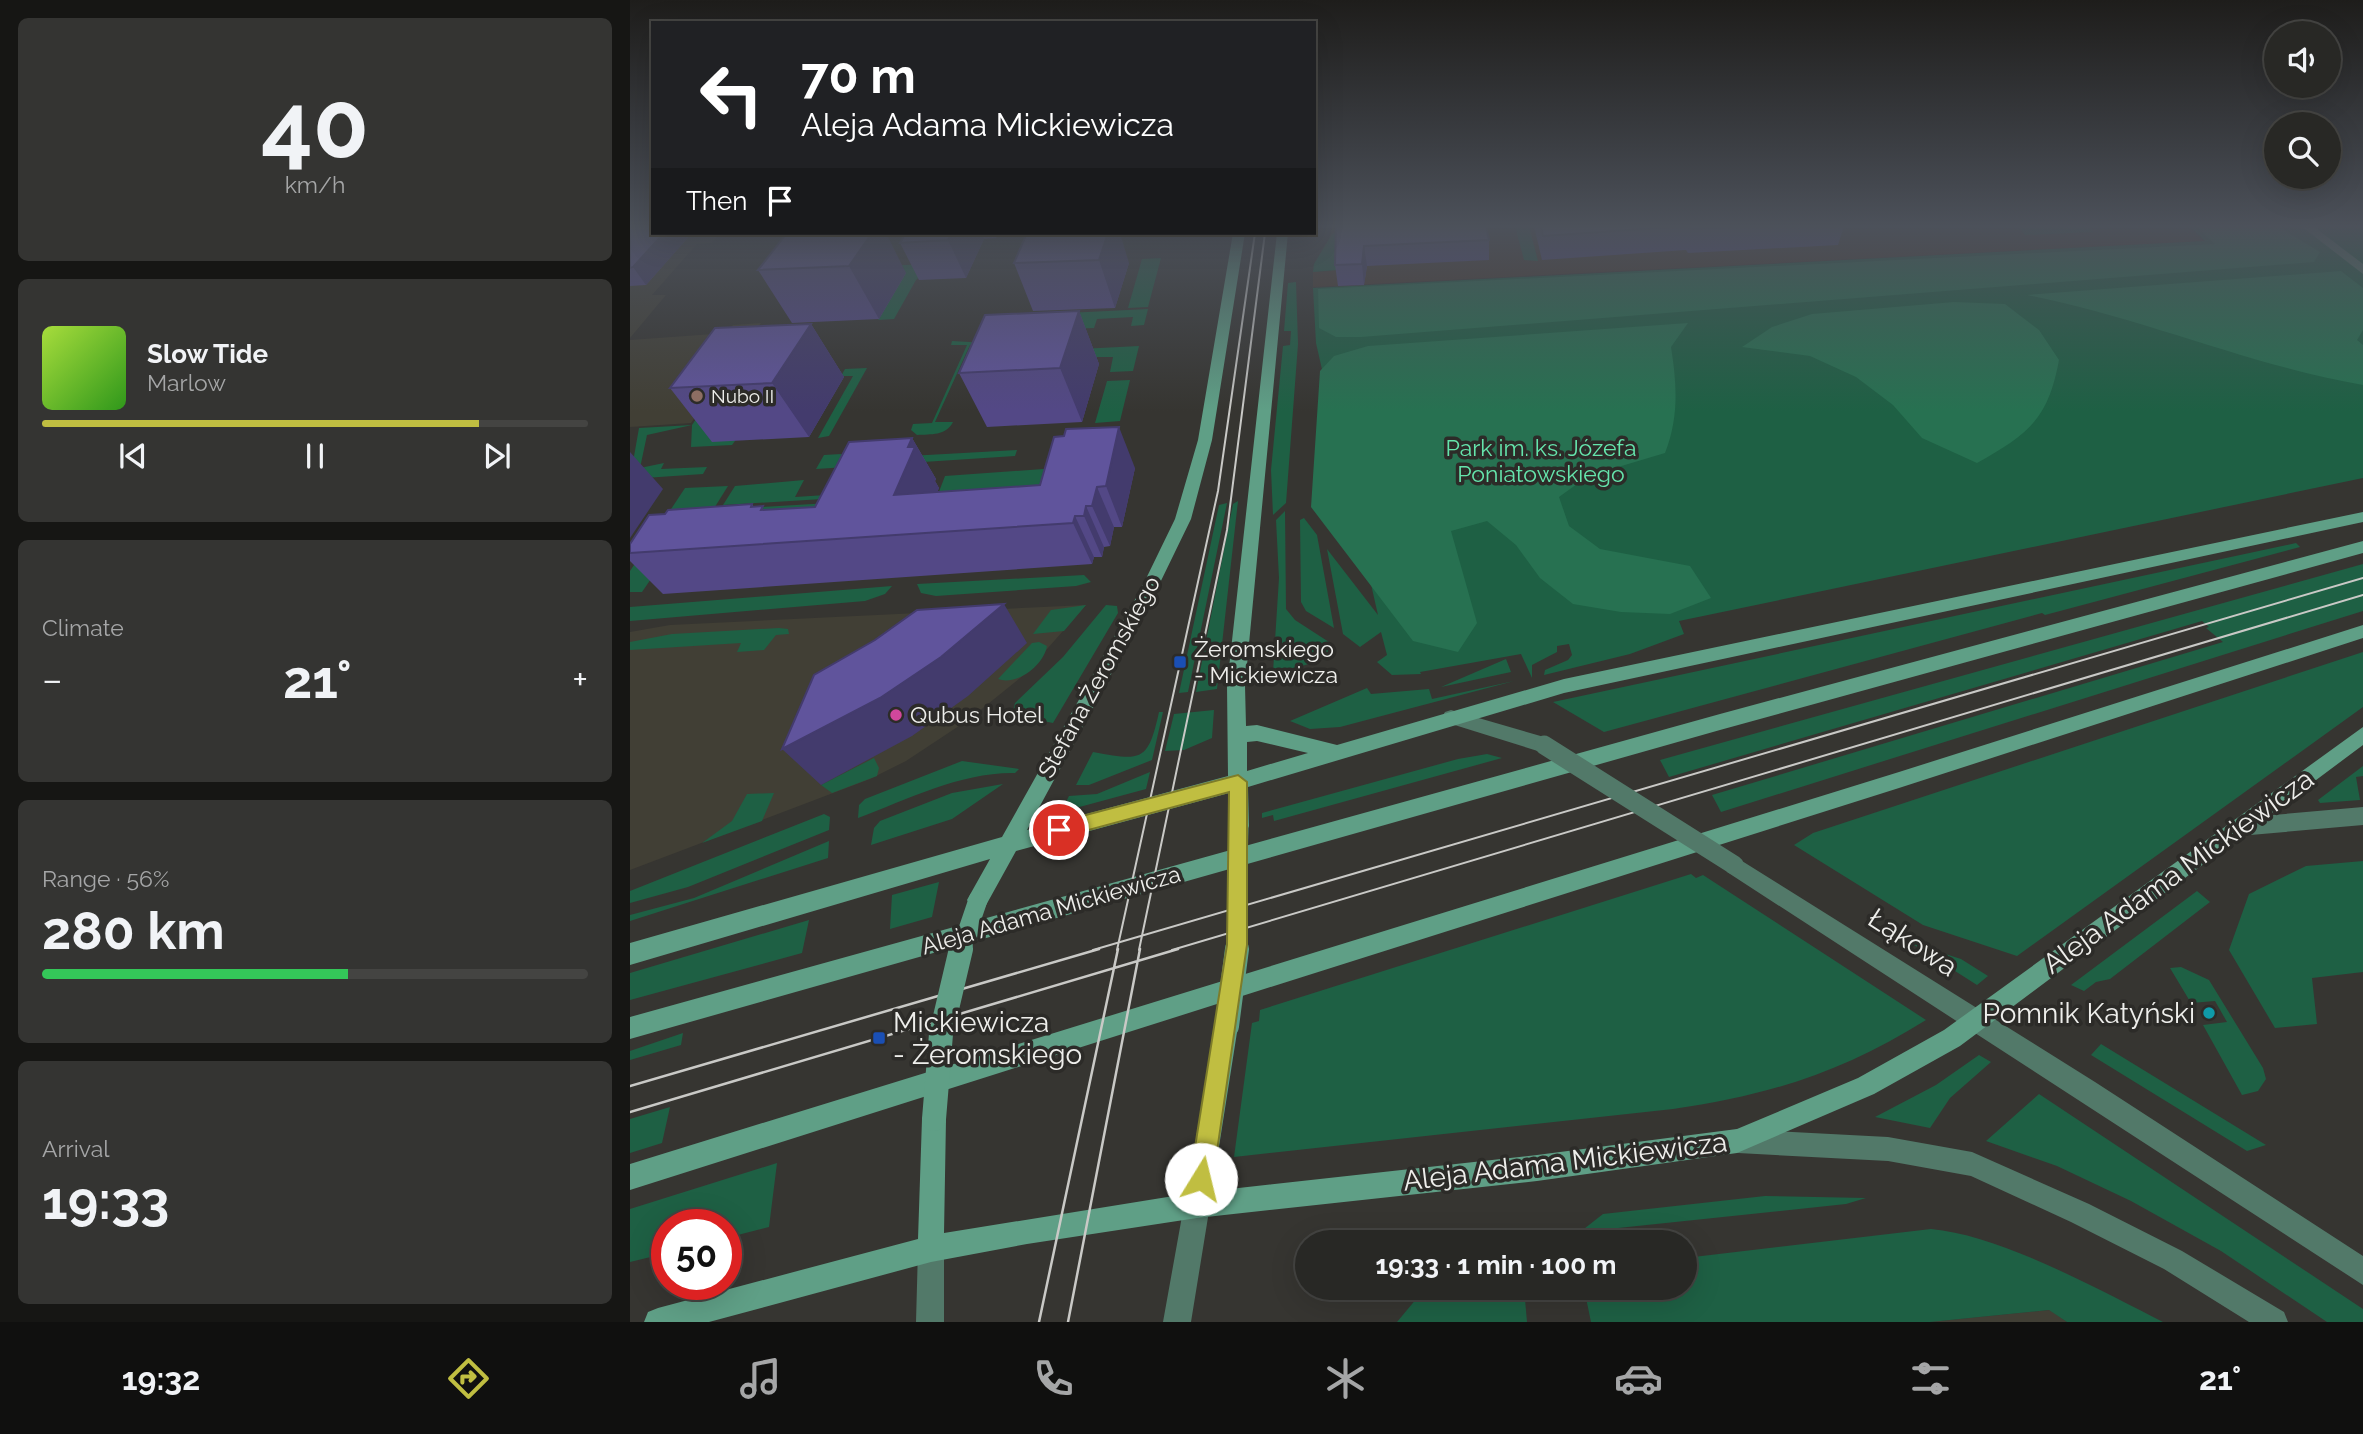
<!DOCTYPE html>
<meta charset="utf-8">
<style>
body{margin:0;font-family:Raleway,sans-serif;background:#343432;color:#f1f3f6;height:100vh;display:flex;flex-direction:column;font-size:26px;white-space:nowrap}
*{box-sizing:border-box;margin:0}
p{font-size:23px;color:#a5a6a7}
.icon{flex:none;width:38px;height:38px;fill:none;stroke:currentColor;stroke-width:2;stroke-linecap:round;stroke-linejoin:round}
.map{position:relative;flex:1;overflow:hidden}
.sheet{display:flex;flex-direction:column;gap:18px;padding:18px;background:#161614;width:630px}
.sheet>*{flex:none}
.top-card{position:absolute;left:21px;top:21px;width:665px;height:214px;border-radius:0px;box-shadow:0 7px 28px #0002,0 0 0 2px #444442;background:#202124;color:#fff;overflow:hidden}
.fabs{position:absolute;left:1634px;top:21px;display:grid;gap:14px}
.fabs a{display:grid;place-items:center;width:77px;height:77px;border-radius:50%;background:#282825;box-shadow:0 7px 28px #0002,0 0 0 2px #444442;font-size:35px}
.speed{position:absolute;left:21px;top:1209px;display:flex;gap:14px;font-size:35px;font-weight:700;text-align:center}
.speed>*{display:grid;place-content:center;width:91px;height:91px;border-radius:50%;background:#282825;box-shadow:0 7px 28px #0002,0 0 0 2px #444442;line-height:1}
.speed .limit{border:10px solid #d22;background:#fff;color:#111}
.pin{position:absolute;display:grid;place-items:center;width:60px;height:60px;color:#fff;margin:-30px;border:4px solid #fff;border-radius:50%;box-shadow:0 2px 7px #0007}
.me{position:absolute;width:77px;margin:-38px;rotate:9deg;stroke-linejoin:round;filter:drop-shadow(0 0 5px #0008)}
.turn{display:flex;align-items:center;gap:24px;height:147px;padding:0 35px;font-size:32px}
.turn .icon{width:91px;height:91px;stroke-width:2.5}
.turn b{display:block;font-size:49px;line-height:60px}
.then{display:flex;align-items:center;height:66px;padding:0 35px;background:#0003;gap:14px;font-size:26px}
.big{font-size:52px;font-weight:700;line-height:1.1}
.sheet .card{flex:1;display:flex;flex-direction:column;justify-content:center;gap:10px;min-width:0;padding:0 24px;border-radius:10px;background:#343432}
.sheet .dial{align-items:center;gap:0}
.dial b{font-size:91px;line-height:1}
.song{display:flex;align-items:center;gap:21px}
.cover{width:84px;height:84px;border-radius:10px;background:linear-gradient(135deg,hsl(80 70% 55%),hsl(110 70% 35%))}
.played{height:7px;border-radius:4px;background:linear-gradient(90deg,#c0be41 80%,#444442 80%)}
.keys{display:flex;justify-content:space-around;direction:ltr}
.heat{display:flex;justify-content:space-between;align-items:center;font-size:38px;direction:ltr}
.charge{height:10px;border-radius:5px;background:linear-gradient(90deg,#34c759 56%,#444442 0)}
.trip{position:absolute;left:665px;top:1230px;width:402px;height:70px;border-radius:35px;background:#282825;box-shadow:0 7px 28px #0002,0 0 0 2px #444442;font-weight:700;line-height:70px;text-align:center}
.menu{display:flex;height:112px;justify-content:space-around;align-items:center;background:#10100f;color:#a5a6a7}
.menu .icon{width:49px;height:49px}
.menu .selected{color:#c0be41}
.menu b{font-size:32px;color:#f1f3f6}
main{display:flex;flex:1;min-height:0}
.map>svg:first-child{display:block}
.built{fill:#413f35}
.education{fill:#49392d}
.green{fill:#1e6044}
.forest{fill:#277151}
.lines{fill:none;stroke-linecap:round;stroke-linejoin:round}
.pedestrian{fill:#527969;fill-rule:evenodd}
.tertiary{fill:#527969;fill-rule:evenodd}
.secondary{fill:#5f9f86;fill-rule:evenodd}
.tram-far1{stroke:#c9c9c6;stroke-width:2}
.tram{stroke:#c9c9c6;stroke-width:2.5}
.tertiary-bridge{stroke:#527969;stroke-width:19}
.secondary-bridge-far1{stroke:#5f9f86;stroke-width:19}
.secondary-bridge{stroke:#5f9f86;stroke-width:24}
.wall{fill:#534886}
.shaded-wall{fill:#433b6d}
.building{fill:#60549c;stroke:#433b6d;stroke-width:2}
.route{fill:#c0be41;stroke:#7d7c2a;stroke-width:2}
.education-dot{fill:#8d6e63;stroke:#2c2b28;stroke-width:2.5}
.transit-dot{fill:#1a4fb4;stroke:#2c2b28;stroke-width:2.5}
.hotel-dot{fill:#d1479c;stroke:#2c2b28;stroke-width:2.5}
.culture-dot{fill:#0f9aa8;stroke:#2c2b28;stroke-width:2.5}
.labels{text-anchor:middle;stroke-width:7;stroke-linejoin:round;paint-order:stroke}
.far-poi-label{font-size:19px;fill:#eeeeeb;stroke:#2c2b28;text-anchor:start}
.park-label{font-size:23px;fill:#65e5ac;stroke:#2c2b28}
.poi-label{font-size:23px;fill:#eeeeeb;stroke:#2c2b28;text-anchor:start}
.street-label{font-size:23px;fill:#eeeeeb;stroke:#2c2b28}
.near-street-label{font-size:28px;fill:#eeeeeb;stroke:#2c2b28}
.near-poi-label{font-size:28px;fill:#eeeeeb;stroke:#2c2b28;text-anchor:end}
</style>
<main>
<section class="sheet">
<div class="card dial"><b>40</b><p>km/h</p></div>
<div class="card">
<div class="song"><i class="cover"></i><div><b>Slow Tide</b><p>Marlow</p></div></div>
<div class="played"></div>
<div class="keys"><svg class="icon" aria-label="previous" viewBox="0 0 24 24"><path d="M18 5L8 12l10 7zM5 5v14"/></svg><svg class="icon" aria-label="pause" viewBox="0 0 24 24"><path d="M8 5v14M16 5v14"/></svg><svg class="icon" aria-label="next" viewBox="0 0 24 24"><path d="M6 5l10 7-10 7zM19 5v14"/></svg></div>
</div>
<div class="card"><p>Climate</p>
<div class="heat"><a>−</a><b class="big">21°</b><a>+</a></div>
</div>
<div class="card"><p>Range · 56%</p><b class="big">280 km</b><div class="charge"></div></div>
<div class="card"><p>Arrival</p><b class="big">19:33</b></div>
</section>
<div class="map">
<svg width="1733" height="1322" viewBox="0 0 1733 1322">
<rect width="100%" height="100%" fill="#363531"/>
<path class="built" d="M0 226 23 233H90L82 243 67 244 22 295H36L0 338Z
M131 323 61 423 0 427V340L97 333 103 325Z
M456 605 395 674 338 720 276 761 240 779 0 870V632L40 625Z
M1420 1310 1437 1322H1300Z"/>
<path class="education" d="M702 226H1558L1574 241 683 287V272L701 271Z"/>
<path class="green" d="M885 226H899L908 261 894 260Z
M1388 226H1457L1463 232 1395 235Z
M1559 226H1733V478L1049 621 1054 634 1000 654 914 675 915 670 938 660 942 655 939 644 927 646V652L902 665V678L891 654 790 672 791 674 762 675 747 662 757 655 751 632 730 647 713 634 697 549 748 615 686 343 683 288 1575 241Z
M709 232 708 270 683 272 684 264 702 234Z
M531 258 518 307 498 308 512 259Z
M304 264 286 280 264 319 248 320 275 273 244 266Z
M666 282 668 344 656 503 643 515 641 470 653 346 660 345 661 331H654L658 283Z
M518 309 514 325 501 326 503 317 467 319 464 328 431 329 437 313Z
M322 341 357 343 340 345 305 422H323C316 436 301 434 287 435L281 430 283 424 302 423 337 345H321Z
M509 346 503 371 480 372 483 357H458L450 349Z
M237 368 199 436 188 438 223 376H211L215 369Z
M97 373 105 441 102 445 61 447 62 425 17 435 10 468 34 463 31 469 77 467 73 474 0 479 9 428 62 425Z
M500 380 490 421 465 423 477 381Z
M281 450 279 456 387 450 385 456 186 469 194 455Z
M441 467 426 525 292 536 315 476Z
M174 480 165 497 196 495 209 498 93 505 105 486Z
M98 486 83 510 200 503 23 576 12 592H0V571L55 488Z
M608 501 587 689 566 692 603 504Z
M597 503 558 692 549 693 589 505Z
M655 511 656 609 665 620 702 644C697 664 660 669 643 672L649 578 646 520Z
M674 518 687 535 704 628 676 611 671 602 670 520Z
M1666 543 1670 547 1415 615 1412 613 974 732 923 702Z
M1733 564V611L1091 812 1082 795 1593 642 1576 628 1579 627 1572 621 1039 777 1030 760Z
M454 575 461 582 446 586 306 596 291 593 287 584Z
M262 586 255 594 235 601 0 621V607Z
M456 605 434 631 403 634 421 610Z
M476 605 487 606 488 613 423 723 382 715 385 703 433 657Z
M149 628 158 629 159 634 146 635 134 650 107 652 111 643 0 650V642L42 634Z
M409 642 417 646C414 665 387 686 368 679L402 643Z
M1733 652V707L1387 956 1293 925 1164 845 1183 833Z
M876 659 881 672 811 687Z
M884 681 710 727 680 729 660 721 737 688 741 694 799 689 802 699Z
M584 710 582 738 554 750 535 751 544 714Z
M529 712H533L522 760 459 785H446L463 752C512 761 518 762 529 712Z
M857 754 872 758 644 821 643 815 632 818V813L828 759Z
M244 758 249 768 247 776 202 793 191 785Z
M332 761 389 769 385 773C331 772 279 799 228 818L229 805 235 799Z
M1733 766V776L1726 777 1730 800 1690 803 1688 800Z
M520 772 516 789 431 812 439 796 467 794Z
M373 784 322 819 241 845 244 828 250 821 322 793Z
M144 793 132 821 72 843 102 821 117 794Z
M194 814 200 817 199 830 58 887 0 903V891Z
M199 841 198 858 0 921V915L64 898Z
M1733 861V972L1682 978 1687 1024 1645 1028 1599 950 1619 894 1676 866Z
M1061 874 1066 878 1073 875 1296 1020C1213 1072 1140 1095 1043 1109L604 1157 622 1023 629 1021 630 1010Z
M309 882 302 917 260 929 262 895Z
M1567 891 1580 902 1480 979 1466 982 1454 991 1441 985Z
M179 920 172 953 0 1000V973Z
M1281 943 1331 959 1358 976 1347 985Z
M1551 967 1579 980 1633 1068 1636 1079 1628 1091 1612 1095 1573 1025 1597 1022 1585 1001 1561 1003 1540 968Z
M53 1033 51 1045 0 1060V1051Z
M1471 1044 1636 1145 1617 1151 1461 1055Z
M1349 1055 1361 1062 1320 1098 1300 1128 1245 1117 1306 1085Z
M1409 1094 1733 1309V1322H1697L1591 1251 1501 1201 1427 1166 1356 1141Z
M40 1107 32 1143 0 1153V1119Z
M147 1163 139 1227 96 1238V1225H37V1253L0 1262V1209Z
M1135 1196 1236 1198 1216 1204 950 1232 973 1214Z
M851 1228 878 1238 834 1242H743Z
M1301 1229C1370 1235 1470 1290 1533 1322H1437L1419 1310 1300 1322H961L954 1288H1055V1258Z
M800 1288H894L897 1322H767L787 1298Z"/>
<path class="forest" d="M1566 226H1647L1690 252 1684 262 731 337H706L689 328 688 289 1585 244Z
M1711 271 1733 288V330L1727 340 1733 345V385C1618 365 1511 317 1397 295Z
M1324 302 1375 304 1409 330 1429 360C1418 420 1398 434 1347 463L1292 438 1263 405 1226 377 1180 356 1112 347 1142 327 1182 314Z
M1058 323 1041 347C1047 384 1049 418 1035 453L958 476 929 497 939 526 970 549 1060 566 1081 598 1040 614 991 612 943 604 910 578 886 545 857 521 821 531 847 623 828 652 783 641 681 507 690 371 704 356 738 346Z"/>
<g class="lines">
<path class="pedestrian" d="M1671 226H1683L1733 264V274Z"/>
<path class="tertiary" d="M821 710 921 739 923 745 921 751 914 753 815 722 812 717 815 712Z
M1733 807V825L1609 836 1602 833 1599 827 1602 821 1609 818Z
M1104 856 1465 1082 1733 1256V1285L1097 872 1094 865 1097 858Z
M1108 1129 1258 1137 1342 1152 1459 1204 1552 1251 1654 1312 1658 1322H1619L1534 1269 1441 1222 1341 1176 1258 1161 1108 1153 1099 1150 1096 1141 1099 1132Z
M567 1192 576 1196 580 1205 561 1322H533L554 1205 558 1196Z
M301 1236 310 1240 314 1249V1322H286L288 1249 292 1240Z"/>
<path class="secondary" d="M603 233H615L582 440 561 519 527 589 397 830 598 776 597 686 647 233H658L615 686 616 726 627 725 707 745 934 679 1733 512V522L934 693 618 787 619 826 616 832 609 835 602 832 599 826V793L386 851 355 907 348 910 341 907 337 900 360 859 0 965V943L372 837 511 589 545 519 568 440ZM627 741 678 753 617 771V742Z
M1733 541V553L1090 730 0 1039V1017L1090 714Z
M1733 625V638L1269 788 0 1190V1164L1269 772Z
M1733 727V745L1330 1046 1244 1094 1107 1153 907 1181 567 1218 397 1244 301 1262 79 1322H14L18 1312 28 1308 288 1239 292 1119 295 1110 304 1107 313 1110 316 1119 314 1233 556 1194 586 1026 589 1018 597 1015 605 1018 608 1026 582 1191 907 1155 1107 1129 1228 1078 1314 1030Z"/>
<path class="tram-far1" d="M463 950 1733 578
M487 950 588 491 625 233
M509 950 597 530 635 233
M542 950 1733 595"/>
<path class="tram" d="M0 1086 469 949
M0 1112 548 949
M409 1322 488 949
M438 1322 510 949"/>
<path class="tertiary-bridge" d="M914 745 1104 865"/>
<path class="secondary-bridge-far1" d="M331 950 348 900
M606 950 609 826"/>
<path class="secondary-bridge" d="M597 1026 607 949
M304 1119 311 1034 331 949"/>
</g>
<path class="wall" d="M0 226 23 233H62L16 285 0 286Z
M705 226H856L859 240V260L737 266 734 285 708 286 705 265Z
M904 226H1214L1208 245 1058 253 1056 250 912 260Z
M157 233 276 273 249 319 162 323 128 270Z
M276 233H368L366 238 354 239 336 278 289 280 270 243Z
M397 233 499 263 485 308 403 311 384 263Z
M449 311 469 364 452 422 357 427 329 373Z
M181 324 214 377 179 437 82 442 40 388Z
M282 438 306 479 305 481 309 488 307 492 410 485 505 468 492 527H484L480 546 474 547 472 557H464L462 564 33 594 0 561V544L35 514 122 504 124 507 136 510 185 507Z"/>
<path class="shaded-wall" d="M34 233H62L16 285 3 267Z
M242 233H256L276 273 249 319 219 266Z
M322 233H352L354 239 336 278 318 240Z
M478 233H490L499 263 485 308 469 260Z
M734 246 737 266 734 285 732 264Z
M449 311 469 364 452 422 430 368Z
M181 324 214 377 179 437 142 383Z
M489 427 505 468 492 527 476 486Z
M282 438 306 479 305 481 309 488 291 534 264 495 278 447Z
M0 452 33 489 0 538Z
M467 487 484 527 480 546 462 506Z
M456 506 474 547 472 557 454 516Z
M445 516 464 557 462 564 443 523Z
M374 604 397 643 338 696 282 736 191 785 152 749Z"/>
<path class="building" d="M0 226H23V233H34L3 267 0 268Z
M706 226H856L859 240 734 246 732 264 705 265Z
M911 226H1058L913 236Z
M1060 226H1124L1062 229Z
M157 233H242L219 266 128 270Z
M276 233H322L318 240 270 243Z
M397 233H478L469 260 384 263Z
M449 311 430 368 329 373 355 315Z
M181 324 142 383 40 388 85 328Z
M489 427 476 486 467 487 462 506H456L454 516H445L443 523 0 553V544L19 515 35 514 38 510 122 504 121 507 133 506 131 510 185 507 219 442 282 438 278 447H285L264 495 410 485 424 437 434 436 436 429Z
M374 604 311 657 250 698 152 749 184 675 245 640 287 610Z"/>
<linearGradient id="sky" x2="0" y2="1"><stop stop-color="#1e1d1b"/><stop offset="0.55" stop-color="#4c515a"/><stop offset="1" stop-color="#4c515a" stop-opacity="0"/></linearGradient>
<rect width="1733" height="411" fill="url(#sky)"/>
<path class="route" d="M608 775 617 782V945L583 1179 579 1187 571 1191 563 1187 560 1179 597 945 599 792 429 838 422 836 419 830 422 824 429 822Z"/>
<circle class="education-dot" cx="67" cy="396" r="7"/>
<g class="transit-dot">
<rect x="543" y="655" width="14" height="14" rx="3.5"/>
<rect x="242" y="1031" width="14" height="14" rx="3.5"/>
</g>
<circle class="hotel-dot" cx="266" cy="715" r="7"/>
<circle class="culture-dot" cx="1579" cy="1013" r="7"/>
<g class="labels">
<g class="far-poi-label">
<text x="81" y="403">Nubo II</text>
</g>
<g class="park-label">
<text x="911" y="456">Park im. ks. Józefa<tspan x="911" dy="26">Poniatowskiego</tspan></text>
</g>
<g class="poi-label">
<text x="564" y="657">Żeromskiego<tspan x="564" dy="26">- Mickiewicza</tspan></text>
<text x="280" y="723">Qubus Hotel</text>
</g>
<g class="street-label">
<text transform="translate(469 677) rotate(-61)" y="8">Stefana Żeromskiego</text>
<text transform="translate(421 910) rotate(-16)" y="8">Aleja Adama Mickiewicza</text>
</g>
<g class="near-street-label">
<text transform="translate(1548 871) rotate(-36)" y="10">Aleja Adama Mickiewicza</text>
<text transform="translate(1283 942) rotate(33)" y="10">Łąkowa</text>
<text transform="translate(935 1161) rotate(-7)" y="10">Aleja Adama Mickiewicza</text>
</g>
<g class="near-poi-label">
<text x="1565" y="1023">Pomnik Katyński</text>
<text x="263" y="1032" text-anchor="start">Mickiewicza<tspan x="263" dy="32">- Żeromskiego</tspan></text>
</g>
</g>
</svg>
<div class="fabs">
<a><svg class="icon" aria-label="sound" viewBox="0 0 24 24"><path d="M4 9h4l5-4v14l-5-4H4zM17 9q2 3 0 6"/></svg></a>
<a><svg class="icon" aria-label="search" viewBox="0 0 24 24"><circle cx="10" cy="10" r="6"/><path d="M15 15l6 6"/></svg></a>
</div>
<div class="speed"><div class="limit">50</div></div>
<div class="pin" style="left:429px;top:830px;background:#d93025"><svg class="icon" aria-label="arrive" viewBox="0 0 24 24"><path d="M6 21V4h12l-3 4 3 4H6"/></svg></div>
<svg class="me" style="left:571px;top:1179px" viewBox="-20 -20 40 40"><circle r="19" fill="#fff"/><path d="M0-13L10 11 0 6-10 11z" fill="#c0be41"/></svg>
<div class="trip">19:33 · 1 min · 100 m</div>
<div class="top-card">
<div class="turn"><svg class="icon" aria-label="left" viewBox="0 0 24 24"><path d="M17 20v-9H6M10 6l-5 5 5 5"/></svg><div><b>70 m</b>Aleja Adama Mickiewicza</div></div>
<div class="then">Then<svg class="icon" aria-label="arrive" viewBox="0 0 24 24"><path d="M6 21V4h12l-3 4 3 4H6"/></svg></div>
</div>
</div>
</main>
<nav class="menu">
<b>19:32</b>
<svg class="icon selected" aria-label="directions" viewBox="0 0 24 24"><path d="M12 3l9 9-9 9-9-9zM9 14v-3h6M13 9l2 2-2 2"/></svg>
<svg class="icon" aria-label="music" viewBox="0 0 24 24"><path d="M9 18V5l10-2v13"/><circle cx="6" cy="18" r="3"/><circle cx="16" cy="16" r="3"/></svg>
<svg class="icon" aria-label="phone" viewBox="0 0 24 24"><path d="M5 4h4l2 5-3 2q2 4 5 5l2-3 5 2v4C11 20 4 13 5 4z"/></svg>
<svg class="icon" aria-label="climate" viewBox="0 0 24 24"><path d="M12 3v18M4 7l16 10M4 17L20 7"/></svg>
<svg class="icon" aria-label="car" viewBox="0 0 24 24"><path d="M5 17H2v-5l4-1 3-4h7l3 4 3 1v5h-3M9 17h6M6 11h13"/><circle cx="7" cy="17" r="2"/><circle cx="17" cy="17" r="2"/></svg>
<svg class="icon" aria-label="filters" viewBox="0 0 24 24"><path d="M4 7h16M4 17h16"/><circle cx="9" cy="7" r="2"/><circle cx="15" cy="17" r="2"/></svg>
<b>21°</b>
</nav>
